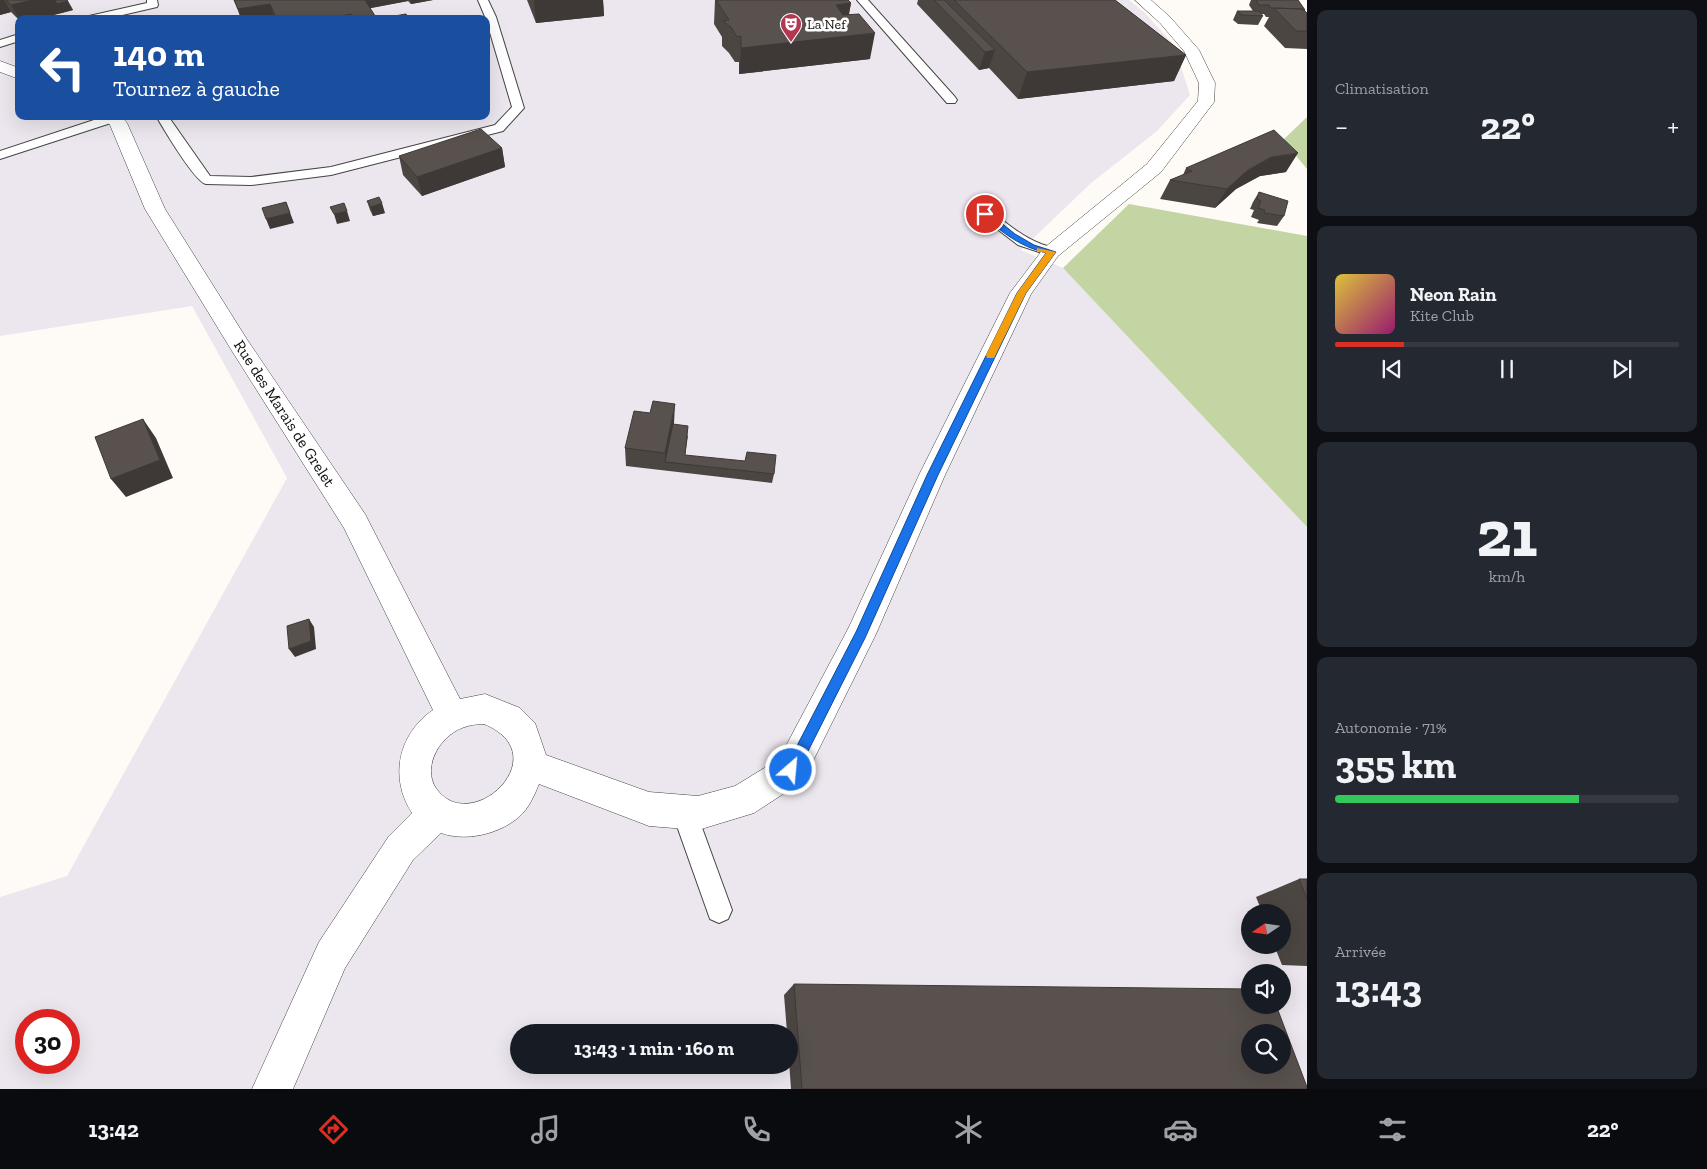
<!DOCTYPE html>
<html lang="fr">
<meta charset="utf-8">
<style>
body{margin:0;font-family:"Zilla Slab",serif;background:#242831;color:#f1f3f6;height:100vh;display:flex;flex-direction:column;font-size:19px;white-space:nowrap}
*{box-sizing:border-box;margin:0}
p{font-size:16px;color:#9ea1a6}
.icon{flex:none;width:28px;height:28px;fill:none;stroke:currentColor;stroke-width:2;stroke-linecap:round;stroke-linejoin:round}
.map{position:relative;flex:1;overflow:hidden}
.panel{display:flex;flex-direction:column;gap:10px;padding:10px;background:#0d0f14;width:400px}
.panel>*{flex:none}
.top-card{position:absolute;left:15px;top:15px;width:475px;height:105px;border-radius:10px;box-shadow:0 5px 20px #0002;background:#1a4fa0;color:#fff;overflow:hidden}
.needle{width:32px;rotate:257deg}
.controls{position:absolute;left:1241px;top:904px;display:grid;gap:10px}
.controls a{display:grid;place-items:center;width:50px;height:50px;border-radius:50%;background:#171b24;box-shadow:0 5px 20px #0002;font-size:25px}
.speed{position:absolute;left:15px;top:1009px;display:flex;gap:10px;font-size:25px;font-weight:700;text-align:center}
.speed>*{display:grid;place-content:center;width:65px;height:65px;border-radius:50%;background:#171b24;box-shadow:0 5px 20px #0002;line-height:1}
.speed .limit{border:8px solid #d22;background:#fff;color:#111}
.pin{position:absolute;display:grid;place-items:center;width:42px;height:42px;color:#fff;margin:-21px;border:2px solid #fff;border-radius:50%;box-shadow:0 1px 5px #0007}
.me{position:absolute;width:55px;margin:-28px;rotate:27deg;stroke-linejoin:round;filter:drop-shadow(0 0 4px #0008)}
.turn{display:flex;align-items:center;gap:18px;height:105px;padding:0 15px;font-size:22px}
.turn .icon{width:65px;height:65px;stroke-width:2.5}
.turn b{display:block;font-size:35px;line-height:42px}
.big{font-size:38px;font-weight:700;line-height:1.1}
.panel .widget{flex:1;display:flex;flex-direction:column;justify-content:center;gap:8px;min-width:0;padding:0 18px;border-radius:10px;background:#242831}
.panel .dial{align-items:center;gap:0}
.dial b{font-size:65px;line-height:1}
.song{display:flex;align-items:center;gap:15px}
.cover{width:60px;height:60px;border-radius:8px;background:linear-gradient(135deg,hsl(50 70% 55%),hsl(320 70% 35%))}
.played{height:5px;border-radius:2px;background:linear-gradient(90deg,#d93025 20%,#363941 20%)}
.keys{display:flex;justify-content:space-around;direction:ltr}
.heat{display:flex;justify-content:space-between;align-items:center;font-size:28px;direction:ltr}
.charge{height:8px;border-radius:4px;background:linear-gradient(90deg,#34c759 71%,#363941 0)}
.trip{position:absolute;left:510px;top:1024px;width:288px;height:50px;border-radius:25px;background:#171b24;box-shadow:0 5px 20px #0002;font-weight:700;line-height:50px;text-align:center}
.dock{display:flex;height:80px;justify-content:space-around;align-items:center;background:#090b0e;color:#9ea1a6}
.dock .icon{width:35px;height:35px}
.dock .active{color:#d93025}
.dock b{font-size:22px;color:#f1f3f6}
main{display:flex;flex:1;min-height:0}
.map>svg:first-child{display:block}
.industrial{fill:#ece7ee;fill-rule:evenodd}
.forest{fill:#c2d5a3}
.lines{fill:none;stroke-linecap:round;stroke-linejoin:round}
.service-casing{stroke:#444;stroke-width:2}
.minor-casing{stroke:#444;stroke-width:1}
.service{fill:#fff;fill-rule:evenodd}
.minor{fill:#fff;fill-rule:evenodd}
.wall{fill:#4c4643}
.shaded-wall{fill:#3e3937}
.building{fill:#58514e;stroke:#3e3937;fill-rule:evenodd}
.route{fill:#1a73e8;stroke:#114b97}
.slow{fill:#f59e0b}
.labels{text-anchor:middle;stroke-width:5;stroke-linejoin:round;paint-order:stroke}
.far-poi-label{font-size:14px;fill:#111;stroke:#fff;text-anchor:start}
.street-label{font-size:16px;fill:#111;stroke:#fff}
</style>
<main>
<div class="map">
<svg width="1307" height="1089" viewBox="0 0 1307 1089">
<rect width="100%" height="100%" fill="#fefbf6"/>
<path class="industrial" d="M0 0H1129L1145 13 1174 45 1190 95 1157 131 1090 184 1021 250 1063 268 1307 527V1089H0V897L67 876 287 478 192 306 0 336ZM19 19H486V116H19ZM1250 912H1282V945H1250ZM1250 972H1282V1005H1250ZM26 1020H69V1062H26ZM519 1032H789V1065H519ZM1250 1032H1282V1065H1250Z"/>
<path class="forest" d="M1307 117V169L1283 140Z
M1129 204 1307 236V527L1063 268Z"/>
<g class="lines">
<g class="service-casing">
<path id="service" d="M147 0H157L158 5 157 7 105 19H84L89 16 147 3Z
M478 0H488L496 17 524 108 503 131 331 175 251 185 206 184C194 181 164 129 156 116H168L210 176 251 177 331 167 495 125 512 107 486 19Z
M857 0H868L955 97 957 100 955 103H947Z
M19 34V41L0 47V40Z
M106 116H118L119 118 117 121 0 159V151Z
M985 209 990 210C1006 223 1021 236 1041 244 1047 246 1054 247 1058 252L1056 255 1051 256 1018 245 980 216 978 213 980 210Z
M684 800 693 803 732 910 728 919 719 923 710 919 672 812 675 803Z"/>
</g>
<g class="minor-casing">
<path id="minor" d="M1135 0H1151L1170 17 1199 50 1215 83 1214 102 1161 172 1058 256 1031 294 945 475 876 634 803 781 754 813 698 830 649 826 539 784C534 796 529 808 519 817 499 834 466 842 441 833L413 860 345 968 293 1089H252L319 942 389 836 412 813C389 778 398 734 433 710L344 528 232 351 145 209 110 125 103 116H121L127 123 165 209 248 341 365 514 460 699 485 694 520 708 535 723 546 755 649 792 698 796 735 786 779 759 849 627 919 475 1010 293 1044 248 1147 164 1198 101 1199 83 1184 51 1160 23ZM484 724C557 754 476 832 440 793 419 772 438 737 462 728 469 725 477 724 484 724Z
M0 61 19 68V79L0 72Z"/>
</g>
<use href="#service" class="service"/>
<use href="#minor" class="minor"/>
</g>
<path class="wall" d="M0 0H67L73 10 37 19H19V20L11 12 0 15Z
M234 0H433L411 4 408 1 370 8 377 19H241Z
M527 0H603L604 16 536 23Z
M715 0H848L851 3 849 14 870 59 739 74V62H735L729 53 722 46V37L714 24Z
M918 0H1115L1186 55 1174 81 1018 99 989 68 979 70 917 4Z
M1251 0H1298L1305 10V11L1307 13V49L1285 48 1264 26 1269 17H1266L1264 14H1261L1263 16 1258 25 1238 24 1233 20 1237 11H1253L1249 5Z
M502 148 505 167 422 196 403 175 399 156Z
M1186 168 1286 172 1260 176 1236 189 1215 208 1160 199 1170 180 1183 175Z
M1259 192 1284 216 1277 226 1257 223 1259 220 1251 217 1254 210 1250 209 1253 202Z
M367 201 385 213 373 216 370 210Z
M674 424 688 436 685 455 774 474 772 483 626 466 625 448Z
M1299 879H1307V966L1282 965 1274 945H1282V912H1262L1256 897Z
M794 984 1307 1089H791L789 1061V1032H787L784 995Z"/>
<path class="shaded-wall" d="M0 0H4L11 12 0 15Z
M33 0H64L68 1 73 10 62 13 57 4 62 13 37 19H19L11 5Z
M358 0H408V1L361 10Z
M410 0H433L411 4Z
M534 0H603L604 16 536 23Z
M851 3 846 29 836 5Z
M270 4 275 19H242L238 9Z
M351 14 353 19H326Z
M875 33 870 59 739 74 741 48Z
M995 50 989 68 979 70 985 52Z
M1186 55 1174 81 1018 99 1027 72Z
M502 148 505 167 422 196 417 177Z
M1298 153 1286 172 1260 176 1236 189 1215 208 1227 189 1248 170 1271 157Z
M286 202 294 223 270 229 266 219Z
M382 203 385 213 373 216 371 207Z
M347 211 350 221 337 224 334 214Z
M675 404 674 423 667 462H665V471V453Z
M143 419 156 438 173 478 126 497 111 479Z
M309 619 314 627 316 649 295 657 289 649Z"/>
<path class="building" d="M6 0H33L11 5Z
M55 0H67L68 1 57 4Z
M234 0H365L377 19H355L351 14 326 19H277L270 4 238 9Z
M716 0H848L851 3 836 5 843 15 859 14 875 33 741 48V36L737 37 731 27 723 21 729 20Z
M934 0H944L995 50 985 52Z
M954 0H1115L1186 55 1027 72Z
M1256 0H1298L1305 10 1302 9 1271 8 1269 5H1259Z
M1274 8 1302 9 1307 13V31H1296Z
M1237 11H1259L1263 16 1242 15Z
M406 14 410 19H377Z
M481 129 502 148 417 177 399 156Z
M1274 130 1298 153 1271 157 1248 170 1227 189 1170 180 1192 171 1186 168Z
M1259 192 1288 201 1284 216 1264 213 1265 210 1258 208 1261 201 1257 199Z
M379 197 382 203 371 207 367 201Z
M286 202 290 213 266 219 262 208Z
M344 203 347 211 334 214 330 207Z
M653 401 675 404 665 453 625 448 634 411 650 413Z
M143 419 160 460 111 479 95 437Z
M673 424 688 426 685 455 745 461 747 452 776 455 774 474 665 462Z
M309 619 311 641 289 649 287 626Z
M1299 879H1307V899Z
M794 984 1250 989V1005H1276L1307 1087V1089H802ZM1250 1032H1282V1065H1250Z"/>
<path class="route" d="M982 212H988L1015 234 1034 245 1056 252 1026 293 938 475 865 638 796 775 791 777 787 775 785 770 787 765 856 632 927 475 1017 293 1046 253C1019 246 1003 233 982 215Z"/>
<path class="slow" d="M1037 248 1056 252 1026 293 994 358H987L986 355 1017 293 1046 253 1037 251Z"/>
<defs>
<g id="theatre-pin" transform="scale(1.125)"><path d="M0 17L-7.5 6A9.5 9.5 0 1 1 7.5 6Z" fill="#b23852" stroke="#fff"/><path d="M-5-5.5Q0-4 5-5.5V0Q5 5 0 6Q-5 5-5 0ZM-3.3-2.5H-1v1.5H-3.3ZM1-2.5H3.3v1.5H1ZM-2.8 1Q0 5.5 2.8 1Z" fill="#fff"/></g>
</defs>
<g fill-rule="evenodd">
<use href="#theatre-pin" x="791" y="24"/>
</g>
<g class="labels">
<g class="far-poi-label">
<text x="807" y="29">La Nef</text>
</g>
<g class="street-label">
<text transform="translate(285 413) rotate(57)" y="6">Rue des Marais de Grelet</text>
</g>
</g>
</svg>
<div class="controls">
<a><svg class="needle" viewBox="-14 -14 28 28"><path d="M0-13l5 13h-10z" fill="#e53935"/><path d="M0 13l5-13h-10z" fill="#9ea1a6"/></svg></a>
<a><svg class="icon" aria-label="sound" viewBox="0 0 24 24"><path d="M4 9h4l5-4v14l-5-4H4zM17 9q2 3 0 6"/></svg></a>
<a><svg class="icon" aria-label="search" viewBox="0 0 24 24"><circle cx="10" cy="10" r="6"/><path d="M15 15l6 6"/></svg></a>
</div>
<div class="speed"><div class="limit">30</div></div>
<div class="pin" style="left:985px;top:214px;background:#d93025"><svg class="icon" aria-label="arrive" viewBox="0 0 24 24"><path d="M6 21V4h12l-3 4 3 4H6"/></svg></div>
<svg class="me" style="left:791px;top:770px" viewBox="-20 -20 40 40"><circle r="17" fill="#1a73e8" stroke="#fff" stroke-width="3"/><path d="M0-11L8 9 0 5-8 9z" fill="#fff"/></svg>
<div class="trip">13:43 · 1 min · 160 m</div>
<div class="top-card">
<div class="turn"><svg class="icon" aria-label="left" viewBox="0 0 24 24"><path d="M17 20v-9H6M10 6l-5 5 5 5"/></svg><div><b>140 m</b>Tournez à gauche</div></div>
</div>
</div>
<section class="panel">
<div class="widget"><p>Climatisation</p>
<div class="heat"><a>−</a><b class="big">22°</b><a>+</a></div>
</div>
<div class="widget">
<div class="song"><i class="cover"></i><div><b>Neon Rain</b><p>Kite Club</p></div></div>
<div class="played"></div>
<div class="keys"><svg class="icon" aria-label="previous" viewBox="0 0 24 24"><path d="M18 5L8 12l10 7zM5 5v14"/></svg><svg class="icon" aria-label="pause" viewBox="0 0 24 24"><path d="M8 5v14M16 5v14"/></svg><svg class="icon" aria-label="next" viewBox="0 0 24 24"><path d="M6 5l10 7-10 7zM19 5v14"/></svg></div>
</div>
<div class="widget dial"><b>21</b><p>km/h</p></div>
<div class="widget"><p>Autonomie · 71%</p><b class="big">355 km</b><div class="charge"></div></div>
<div class="widget"><p>Arrivée</p><b class="big">13:43</b></div>
</section>
</main>
<nav class="dock">
<b>13:42</b>
<svg class="icon active" aria-label="directions" viewBox="0 0 24 24"><path d="M12 3l9 9-9 9-9-9zM9 14v-3h6M13 9l2 2-2 2"/></svg>
<svg class="icon" aria-label="music" viewBox="0 0 24 24"><path d="M9 18V5l10-2v13"/><circle cx="6" cy="18" r="3"/><circle cx="16" cy="16" r="3"/></svg>
<svg class="icon" aria-label="phone" viewBox="0 0 24 24"><path d="M5 4h4l2 5-3 2q2 4 5 5l2-3 5 2v4C11 20 4 13 5 4z"/></svg>
<svg class="icon" aria-label="climate" viewBox="0 0 24 24"><path d="M12 3v18M4 7l16 10M4 17L20 7"/></svg>
<svg class="icon" aria-label="car" viewBox="0 0 24 24"><path d="M5 17H2v-5l4-1 3-4h7l3 4 3 1v5h-3M9 17h6M6 11h13"/><circle cx="7" cy="17" r="2"/><circle cx="17" cy="17" r="2"/></svg>
<svg class="icon" aria-label="filters" viewBox="0 0 24 24"><path d="M4 7h16M4 17h16"/><circle cx="9" cy="7" r="2"/><circle cx="15" cy="17" r="2"/></svg>
<b>22°</b>
</nav>
